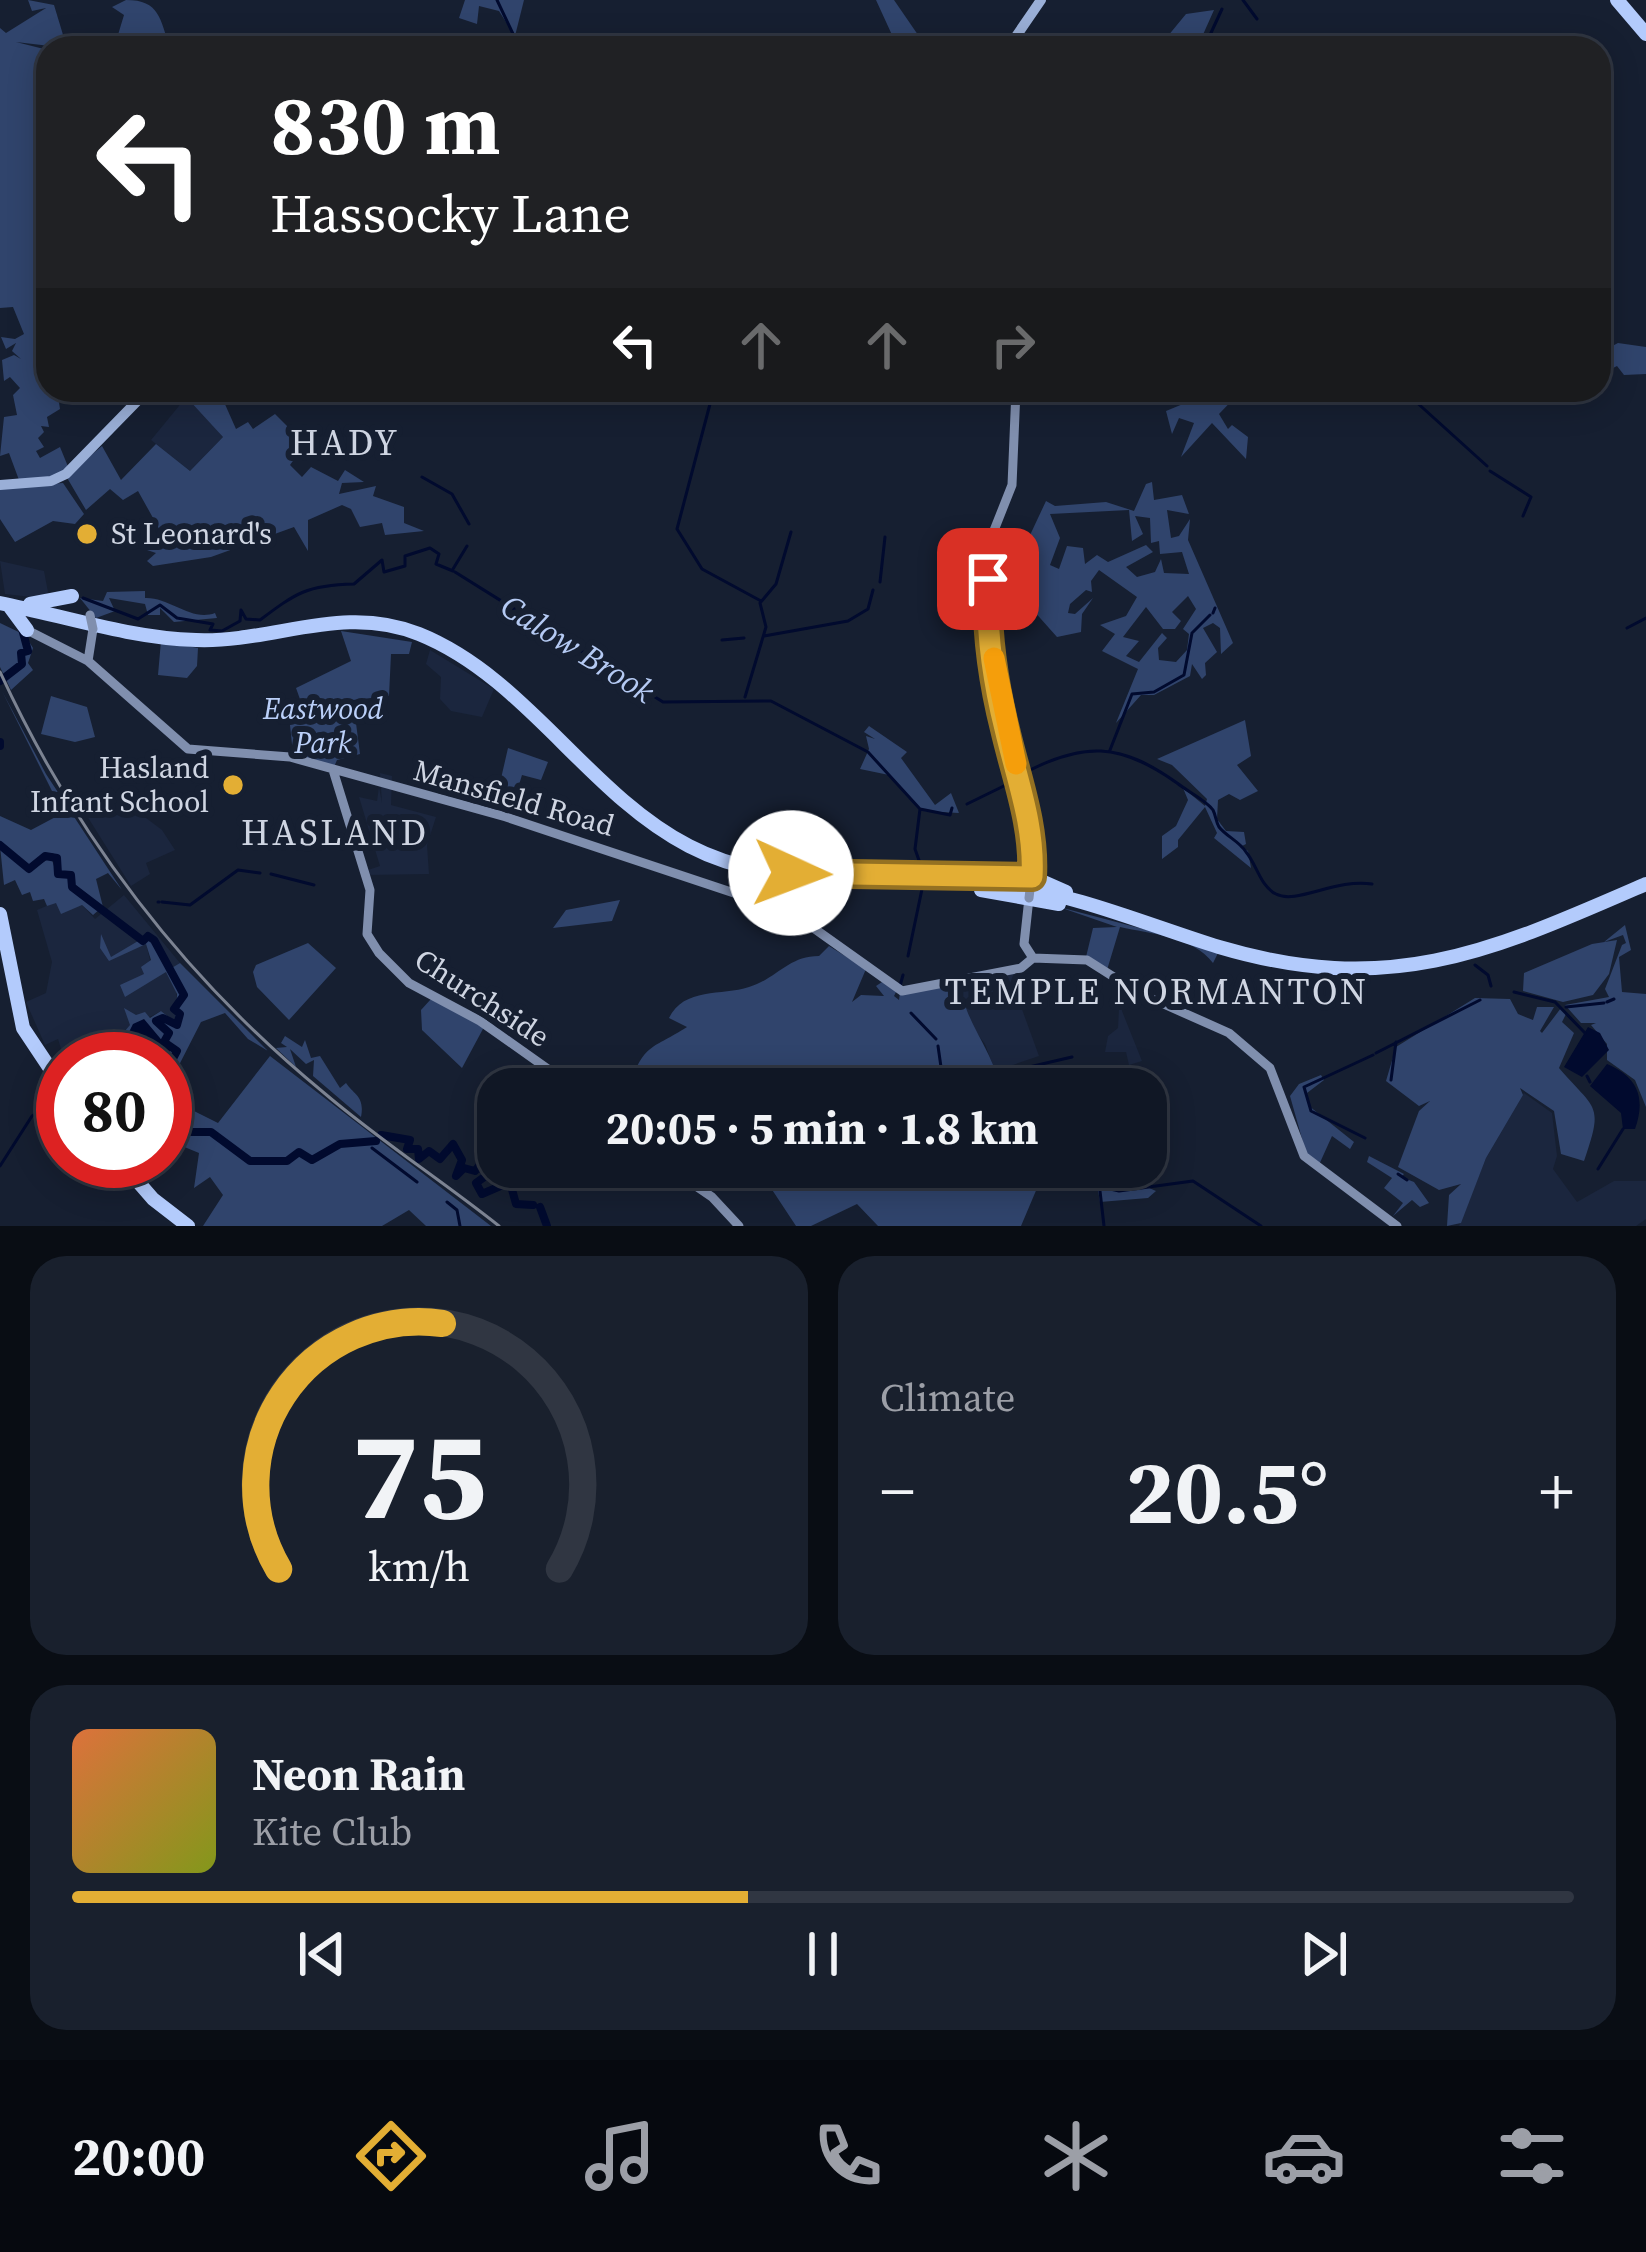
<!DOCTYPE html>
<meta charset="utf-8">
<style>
body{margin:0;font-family:"Source Serif 4",serif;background:#19202d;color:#f1f3f6;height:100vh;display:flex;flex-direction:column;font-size:45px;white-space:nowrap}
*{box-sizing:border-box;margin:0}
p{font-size:39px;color:#9c9fa7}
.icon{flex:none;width:66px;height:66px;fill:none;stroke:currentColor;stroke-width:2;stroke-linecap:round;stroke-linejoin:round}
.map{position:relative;height:1226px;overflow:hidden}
.side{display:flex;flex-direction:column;gap:30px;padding:30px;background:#090d14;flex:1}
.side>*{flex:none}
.banner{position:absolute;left:36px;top:36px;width:1575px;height:366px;border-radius:36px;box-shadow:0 6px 30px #0003,0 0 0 3px #303642;background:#202124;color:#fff;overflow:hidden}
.speed{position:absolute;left:36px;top:1032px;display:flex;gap:24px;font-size:60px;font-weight:700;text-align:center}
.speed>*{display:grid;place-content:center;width:156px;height:156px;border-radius:50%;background:#101725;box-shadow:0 6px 30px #0003,0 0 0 3px #303642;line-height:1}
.speed .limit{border:18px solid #d22;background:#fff;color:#111}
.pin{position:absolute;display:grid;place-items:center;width:102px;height:102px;color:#fff;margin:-51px;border-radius:24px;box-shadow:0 6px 18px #0006}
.me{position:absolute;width:132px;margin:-66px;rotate:92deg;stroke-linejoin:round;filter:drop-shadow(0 0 9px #0008)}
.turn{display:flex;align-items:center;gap:42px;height:252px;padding:0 36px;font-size:54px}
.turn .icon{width:156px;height:156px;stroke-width:2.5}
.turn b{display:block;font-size:84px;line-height:102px}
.lanes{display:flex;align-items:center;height:114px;padding:0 36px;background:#0003;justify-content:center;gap:60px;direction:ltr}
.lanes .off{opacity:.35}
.big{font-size:90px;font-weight:700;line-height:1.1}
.side .tile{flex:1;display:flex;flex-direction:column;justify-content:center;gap:18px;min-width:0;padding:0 42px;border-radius:36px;background:#19202d}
.side .dial{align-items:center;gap:0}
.dial svg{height:312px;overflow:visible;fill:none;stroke:#303642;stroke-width:7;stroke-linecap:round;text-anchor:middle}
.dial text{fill:#f1f3f6;stroke:none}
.song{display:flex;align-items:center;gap:36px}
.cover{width:144px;height:144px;border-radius:18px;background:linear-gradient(135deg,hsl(20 70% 55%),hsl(70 70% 35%))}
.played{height:12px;border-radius:6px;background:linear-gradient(90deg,#e3ae34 45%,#303642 45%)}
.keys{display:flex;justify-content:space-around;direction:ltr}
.heat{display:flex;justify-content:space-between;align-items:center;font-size:66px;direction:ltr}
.side .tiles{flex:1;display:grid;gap:30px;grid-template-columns:1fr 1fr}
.tile:last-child{grid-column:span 2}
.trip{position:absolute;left:477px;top:1068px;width:690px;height:120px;border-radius:36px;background:#101725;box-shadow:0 6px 30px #0003,0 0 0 3px #303642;font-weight:700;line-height:120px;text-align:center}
.menu{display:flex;height:192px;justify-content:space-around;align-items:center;background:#06090f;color:#9c9fa7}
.menu .icon{width:84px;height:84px}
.menu .selected{color:#e3ae34}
.menu b{font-size:54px;color:#f1f3f6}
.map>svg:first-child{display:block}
.built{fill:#1b263e}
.green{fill:#30446c;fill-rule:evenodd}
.water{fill:#010a2e}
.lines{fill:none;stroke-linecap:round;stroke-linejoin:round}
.stream{stroke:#010a2e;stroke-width:3}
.river{stroke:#010a2e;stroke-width:8}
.secondary{stroke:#808fae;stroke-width:9}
.primary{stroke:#9aafd7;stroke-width:10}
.highway{stroke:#b3cbfc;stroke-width:14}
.rail{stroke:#7c8392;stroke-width:3}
.secondary-bridge{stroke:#808fae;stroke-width:9}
.route-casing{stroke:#947122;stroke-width:30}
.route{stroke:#e3ae34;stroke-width:21}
.slow{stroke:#f59e0b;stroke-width:21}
.poi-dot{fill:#e3ae34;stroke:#161f31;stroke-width:4.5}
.labels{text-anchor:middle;stroke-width:12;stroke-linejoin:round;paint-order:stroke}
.poi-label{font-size:30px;fill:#cfd5e2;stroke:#161f31;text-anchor:start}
.park-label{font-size:30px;font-style:italic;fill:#bbd0f9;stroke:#161f31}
.street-label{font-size:30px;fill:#cfd5e2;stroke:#161f31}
.water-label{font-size:33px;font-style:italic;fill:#b5caf3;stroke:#161f31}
.quarter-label{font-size:36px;letter-spacing:3px;fill:#cfd5e2;stroke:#161f31}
</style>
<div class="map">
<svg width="1646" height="1226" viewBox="0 0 1646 1226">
<rect width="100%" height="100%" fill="#161f31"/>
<path class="built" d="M188 395 223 437 190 471 151 440Z
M0 561 44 571 48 592 40 598 5 594Z
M430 650 494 689 482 717 451 711 440 699 441 677 426 664Z
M380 773 392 776 391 805 436 817 427 845 429 874 367 875 365 871 380 866 359 797 377 801 379 787 382 803Z
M111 804 130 806 162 830 175 850 146 863 150 874 131 886 87 816Z
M124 895 180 963 171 969 160 949 137 933 146 943 154 978 166 971 176 989V1022L161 1011 118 1034 125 1059H64L58 1039 45 1045 26 1002 46 993 52 962 37 910 56 902 82 905 95 919Z
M1015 971 1019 1001 1039 1056 995 1071 985 1044 965 1018 959 984Z
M1120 989 1122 1011 1142 1061 1129 1065 1126 1052H1105L1108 1036 1118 1028Z
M1524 1093 1552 1113 1557 1156 1553 1169 1577 1202 1614 1181H1646V1219L1636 1226H1459L1486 1158Z"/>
<path class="green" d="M28 0 54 5 67 48 16 42 48 50V390H57L60 409 47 417 49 427 41 426 44 432 38 438 44 447 36 451 40 458 60 447 69 469 53 479 19 480 9 453 0 456 4 417 17 415 13 395 20 388 10 377 4 381 2 360 14 355 21 359 12 351 16 343 6 349 1 337 15 339 24 334 13 307 0 308V28L6 33 46 8 32 11Z
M126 0C160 0 160 19 170 48H114L124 15 112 7Z
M465 0H524L515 36 499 11 479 6 477 24 459 18Z
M876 0H894L927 48H898Z
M1214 10 1197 48H1158L1186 14Z
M1618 343 1646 347V374L1624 375 1617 366 1609 370 1599 364V353Z
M192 390H228L224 402 236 429 248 422 253 429 275 414 305 444 290 465 302 477 311 467 338 481 345 470 364 482 342 483 339 494 376 486 373 496 404 507V523L424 531 385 535 382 523 360 527 351 509 342 505 308 520V551L294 527 211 557 153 566 147 561 156 553 147 550 167 543 138 491 123 500 110 489 86 510 66 476 102 446 121 480 156 444 190 471 223 437 189 400Z
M1217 390H1242L1219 414 1228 429 1232 425 1248 437 1246 459 1212 423 1181 457 1194 423 1179 418 1172 434 1166 411Z
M1152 482 1154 500 1182 495 1189 514 1167 510 1171 538 1179 536 1190 519 1188 540 1233 643 1221 654 1220 628 1213 623 1203 628 1217 652 1205 663 1206 675 1202 679 1192 664 1190 676 1154 695H1141L1116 723 1138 669 1102 651 1115 634 1100 625 1126 616 1137 597 1099 570 1091 581 1092 592 1086 590 1070 604 1068 613 1075 614 1093 598 1082 614 1081 632 1057 637 1016 591 1007 570 1016 565 1046 501 1055 506 1106 502 1134 511 1146 484ZM1129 510 1132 541 1143 534 1135 516 1150 518 1151 543 1159 541 1160 554 1182 552 1189 574 1164 573 1161 559 1155 572 1137 577 1126 567 1153 552 1146 545 1108 562 1097 555 1085 564 1083 548 1067 546 1059 569 1050 565 1060 538 1050 514ZM1188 596 1196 609 1183 629 1189 634 1187 650 1176 662 1159 660 1158 648 1167 638 1162 633 1139 662 1126 656 1139 641 1123 637 1146 607 1163 629H1175L1181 621 1172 612Z
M63 483 84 514 75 524 53 521 15 542 0 519V487Z
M145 591V598C170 597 191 622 215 613L217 618 174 622 160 608V615H148L145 604 109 598 115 611 96 618 80 598 103 601 107 592Z
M0 623 25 635 33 648 28 663 33 670 11 690 0 667Z
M341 631 412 642 409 654H391L389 696 353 700 360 754 337 760 334 767 293 754 288 706 301 702 296 688 351 661Z
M161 641 198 648 197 666 187 678 158 675Z
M2 691 46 774 122 890 108 873 96 879 103 907 73 883 70 871 60 873 53 853 30 867 0 842V816L31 830 63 813Z
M51 696 87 707 95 737 75 742 41 734Z
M1245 720 1251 756 1237 765 1258 791 1240 800 1229 794 1218 800 1217 819 1226 831 1244 832 1246 844 1240 847 1248 851 1251 868 1214 838 1217 833 1205 807 1178 840V847L1162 859V836L1176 826 1188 800 1183 788 1205 806 1207 799 1172 765 1157 759Z
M869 726 907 752 901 758 935 805 951 793 959 813 923 811 889 775 860 769 869 749 866 736 875 739 864 732Z
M508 748 548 762 541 780 522 775 514 801 497 796Z
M0 846 30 871 51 857 57 875H68L71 887 100 909 93 915 82 905 61 914 56 903 47 906 44 899 33 901 30 892 22 895 15 880 4 885Z
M620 900 612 921 553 928 566 910Z
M1059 907 1220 949 1213 963C1193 936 1150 934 1120 927L1107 970 1086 957 1093 928 1117 927Z
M1625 925 1631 950 1619 957 1622 992 1646 994V1107L1635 1080 1607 1060V1044L1591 1025 1596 1023H1581L1565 1005 1609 997 1605 989 1622 945 1626 943 1623 935 1604 942Z
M101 934 111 957 150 934 170 969 180 963 268 1051 248 1039 225 1013 201 1022 176 1071 188 1108 218 1123 270 1056 491 1226H426L409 1210 382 1226H203L223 1195 210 1177 194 1188 199 1153 165 1139V1062L170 1051 149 1029 133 1027 129 1046 137 1059H125L119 1038 130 1025 124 1008 136 1015 145 1012 150 1018 161 1011 175 1022 177 994 166 972 125 997 120 985 144 974 141 967 151 960 146 944 109 961 100 948Z
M1617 940 1609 974 1593 995 1563 1002 1523 991 1524 973 1592 944Z
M308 943 336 968 289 1020 257 987 253 972 256 965Z
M829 946 866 969 852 1002 861 995 884 996 876 986 882 982 897 990 894 996 899 1000 900 992 959 984C968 1024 982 1036 996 1072L1002 1071 1013 1089 630 1086C643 1043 653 1049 687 1027L669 1018C684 987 722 996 749 987 778 978 788 956 819 956Z
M1475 998 1510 999 1518 1014 1533 1020 1537 1007H1554L1540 1031 1542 1033 1561 1008 1566 1014 1562 1022 1574 1033 1559 1068C1596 1111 1604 1103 1584 1161L1561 1154 1554 1111 1520 1088 1523 1095 1486 1158 1461 1223 1447 1226 1449 1195 1461 1184 1439 1190 1398 1167 1419 1111 1430 1101 1419 1106 1386 1081 1396 1047Z
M431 999 484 1027 462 1068 422 1030 421 1010Z
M285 1036 302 1047 305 1040 311 1058 320 1056 340 1088 346 1083C354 1095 365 1096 361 1117L313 1076 314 1060 306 1064 290 1049 296 1067 276 1048 287 1047 281 1043Z
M1321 1075 1324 1080 1307 1093 1309 1106 1354 1142 1350 1149 1332 1136 1318 1167 1306 1153 1290 1096 1299 1084Z
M1369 1156 1404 1174 1401 1177 1414 1182 1429 1203 1420 1207 1412 1200 1393 1216 1403 1203 1384 1188 1392 1178 1367 1162Z
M757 1167H1046L1021 1226H878L857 1204 811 1226H796Z
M1078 1167 1099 1177 1104 1187 1140 1184 1156 1191 1148 1198 1100 1202 1098 1190 1067 1173 1068 1167Z"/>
<path class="water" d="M144 1019 170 1050 165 1062 137 1059 126 1038 133 1024Z
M1588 1027 1600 1033 1609 1050 1582 1077 1564 1067Z
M1607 1064C1638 1077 1646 1098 1635 1129H1623L1621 1113 1590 1086Z"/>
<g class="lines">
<path class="stream" d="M497 0 514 36
M1243 0 1257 19
M1204 48 1222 9
M709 390 710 404
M724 390 710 404 677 529 702 569 761 601
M1403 390 1487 466
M1490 471 1531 497 1523 516
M422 477 452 494 469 524
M453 569 467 546
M455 572 663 702 771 701 868 752 920 809 950 815 952 808
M880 582 885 537
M83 598 138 619 160 605 177 618 213 624 210 630 222 631 240 621 241 610 246 619 260 620C296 593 307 585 354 584L382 560 384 572 405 566V556L430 548 439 554 436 564 453 571
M1213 613 1215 608
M1627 628 1646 618
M764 636 848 621 868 609 873 590
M722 640 744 638
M745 697 766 627 760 603 776 584 791 532
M1110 750 1132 694 1154 692 1184 675 1192 633 1210 615
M1019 776C1083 740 1121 743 1177 783 1187 791 1207 801 1213 810 1216 816 1216 822 1219 827 1227 837 1239 841 1246 852 1257 865 1260 886 1276 894 1296 905 1336 878 1372 884
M967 804 1012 782
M920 809 915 849 921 866
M271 874 314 885
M158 902H159
M162 902 190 905 238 870 260 873
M908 956 922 889
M1475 965 1488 975 1491 986
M900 986 903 975
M1514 992 1555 1002 1585 1033
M1607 1002 1614 999
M1566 1007 1604 1003
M911 1013 936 1039
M938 1046 941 1067
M1376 1053 1480 1000
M1587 1076 1590 1082
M1391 1080 1396 1042
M1005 1084 1003 1073 1072 1057
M1365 1138 1311 1111 1304 1087 1373 1055
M372 1148 417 1182
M0 1166 32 1116 63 1098
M1598 1169 1623 1129
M1398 1174 1407 1180
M1071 1180 1119 1191 1193 1181 1261 1226
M1100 1191 1104 1226
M447 1202 457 1210 460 1226"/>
<path class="river" d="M0 681 22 664 21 653 28 651 22 629
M0 742V746
M0 845 29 869 45 856 57 858 58 874 71 875 72 887 143 941 148 936 154 940 184 995 174 1009 180 1014 177 1025 163 1018 156 1021 169 1033 164 1042 177 1051 165 1074
M165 1085 177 1091 169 1103 178 1099 188 1132H211L250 1161H287L299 1152 312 1160 340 1144 376 1141
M381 1135 410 1140 407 1149H418L419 1159 429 1151 440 1159 453 1144 462 1160 456 1176 464 1168 475 1171 479 1166 487 1175 476 1183 482 1194 510 1182 516 1204 533 1205
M540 1207 547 1226"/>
<path class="secondary" d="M1016 390 1012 485 991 538 987 607 1002 717 1031 836V879
M27 630 88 661 188 749 290 757 506 817 791 912 902 991 1021 968 1033 958 1087 960 1139 993 1229 1033 1270 1068 1304 1156 1397 1226
M88 661 93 629
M333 770 370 890 367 934 379 953 409 983 480 1021 576 1089
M1029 898 1024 944 1033 958
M668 1167 712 1197 739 1226"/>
<path class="primary" d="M1008 48 1041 0
M0 485 51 481 66 474 148 390"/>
<path class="highway" d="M1617 0 1646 34
M0 603C64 616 130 638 196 640 273 643 343 603 419 634 526 677 588 794 689 846 785 896 898 872 1002 885 1076 894 1148 925 1219 947 1391 998 1492 951 1646 884
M30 604 72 596
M10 607 27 630
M978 874 1032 877 1066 892
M981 890 1059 904
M0 914 23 1028 63 1088
M120 1161 153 1199 188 1226"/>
<path class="rail" d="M0 672C75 835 184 978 323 1092 379 1140 441 1180 499 1226"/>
<path class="secondary-bridge" d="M90 615 93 629
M1029 898 1031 881"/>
</g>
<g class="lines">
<g class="route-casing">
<path id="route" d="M791 873 1032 877C1035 825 1016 777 1005 729 993 681 986 627 988 579"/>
</g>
<use href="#route" class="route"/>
<path class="slow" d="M994 658 1016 764"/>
</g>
<g class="poi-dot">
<circle cx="87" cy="534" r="12"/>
<circle cx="233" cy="785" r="12"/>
</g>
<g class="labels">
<g class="poi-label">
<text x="111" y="544">St Leonard's</text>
<text x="209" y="778" text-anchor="end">Hasland<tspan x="209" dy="34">Infant School</tspan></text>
</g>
<g class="park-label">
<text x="323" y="719">Eastwood<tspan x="323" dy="34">Park</tspan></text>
</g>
<g class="street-label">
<text transform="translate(514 798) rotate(16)" y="10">Mansfield Road</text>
<text transform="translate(482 998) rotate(33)" y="10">Churchside</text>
</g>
<g class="water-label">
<text transform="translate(578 648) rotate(32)" y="12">Calow Brook</text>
</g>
<g class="quarter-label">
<text x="345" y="455">HADY</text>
<text x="335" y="845">HASLAND</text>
<text x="1157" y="1004">TEMPLE NORMANTON</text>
</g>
</g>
</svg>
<div class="speed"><div class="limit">80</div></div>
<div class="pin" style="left:988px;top:579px;background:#d93025"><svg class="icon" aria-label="arrive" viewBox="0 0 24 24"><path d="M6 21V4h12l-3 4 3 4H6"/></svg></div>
<svg class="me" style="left:791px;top:873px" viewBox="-20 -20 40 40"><circle r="19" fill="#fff"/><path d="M0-13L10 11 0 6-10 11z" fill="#e3ae34"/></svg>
<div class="trip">20:05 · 5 min · 1.8 km</div>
<div class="banner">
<div class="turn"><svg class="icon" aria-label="left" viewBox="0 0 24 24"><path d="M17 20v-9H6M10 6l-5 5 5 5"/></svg><div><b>830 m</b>Hassocky Lane</div></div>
<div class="lanes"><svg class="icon" aria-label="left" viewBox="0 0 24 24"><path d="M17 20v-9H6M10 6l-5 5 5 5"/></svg><svg class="icon off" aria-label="ahead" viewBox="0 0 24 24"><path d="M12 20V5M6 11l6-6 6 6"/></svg><svg class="icon off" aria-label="ahead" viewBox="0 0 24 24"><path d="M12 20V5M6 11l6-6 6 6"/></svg><svg class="icon off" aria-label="right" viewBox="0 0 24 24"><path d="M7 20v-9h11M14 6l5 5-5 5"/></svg></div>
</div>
</div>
<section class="side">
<div class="tiles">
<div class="tile dial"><svg viewBox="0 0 100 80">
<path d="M14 69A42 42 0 1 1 86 69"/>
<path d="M14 69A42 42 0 0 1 56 6" stroke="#e3ae34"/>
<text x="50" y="56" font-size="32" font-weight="700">75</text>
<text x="50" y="72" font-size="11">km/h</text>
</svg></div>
<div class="tile"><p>Climate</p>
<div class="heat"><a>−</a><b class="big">20.5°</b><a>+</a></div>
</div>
<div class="tile">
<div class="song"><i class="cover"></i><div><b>Neon Rain</b><p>Kite Club</p></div></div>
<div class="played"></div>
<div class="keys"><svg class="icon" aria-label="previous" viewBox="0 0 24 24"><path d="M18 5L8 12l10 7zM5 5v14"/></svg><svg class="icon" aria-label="pause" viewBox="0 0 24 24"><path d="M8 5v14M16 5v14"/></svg><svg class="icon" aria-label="next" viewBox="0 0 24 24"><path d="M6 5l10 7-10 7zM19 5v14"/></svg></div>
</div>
</div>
</section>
<nav class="menu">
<b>20:00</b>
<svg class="icon selected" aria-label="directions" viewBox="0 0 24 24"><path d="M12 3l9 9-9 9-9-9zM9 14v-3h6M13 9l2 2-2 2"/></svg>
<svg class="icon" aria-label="music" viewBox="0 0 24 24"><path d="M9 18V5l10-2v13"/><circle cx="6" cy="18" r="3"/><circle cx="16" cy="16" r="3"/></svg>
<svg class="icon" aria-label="phone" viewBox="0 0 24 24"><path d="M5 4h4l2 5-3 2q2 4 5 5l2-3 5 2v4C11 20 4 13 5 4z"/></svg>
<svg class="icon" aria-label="climate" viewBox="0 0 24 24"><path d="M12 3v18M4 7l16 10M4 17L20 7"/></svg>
<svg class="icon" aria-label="car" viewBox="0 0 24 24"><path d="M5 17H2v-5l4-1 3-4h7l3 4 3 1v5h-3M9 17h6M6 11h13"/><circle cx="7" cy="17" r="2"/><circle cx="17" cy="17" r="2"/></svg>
<svg class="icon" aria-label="filters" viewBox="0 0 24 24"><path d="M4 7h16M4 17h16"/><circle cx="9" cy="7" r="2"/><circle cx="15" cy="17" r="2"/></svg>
</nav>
